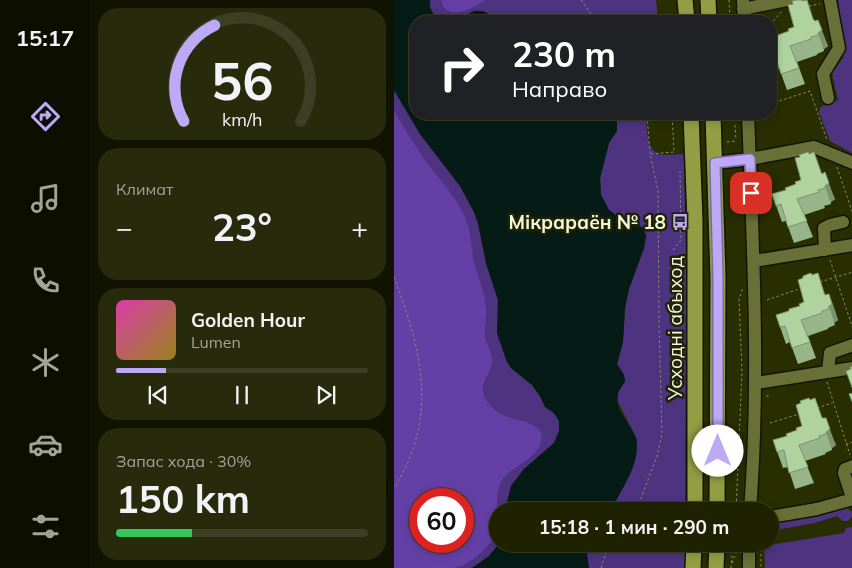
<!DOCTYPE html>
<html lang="ru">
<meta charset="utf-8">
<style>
body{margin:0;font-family:Mulish,sans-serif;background:#272a0b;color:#f1f3f6;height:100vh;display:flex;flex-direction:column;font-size:19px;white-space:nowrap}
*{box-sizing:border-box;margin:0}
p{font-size:16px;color:#a1a499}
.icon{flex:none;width:28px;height:28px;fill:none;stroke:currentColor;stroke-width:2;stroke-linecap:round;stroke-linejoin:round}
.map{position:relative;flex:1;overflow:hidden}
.drawer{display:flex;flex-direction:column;gap:8px;padding:8px;background:#111301;width:304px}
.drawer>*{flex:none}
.top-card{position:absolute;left:15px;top:15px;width:368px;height:105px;border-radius:20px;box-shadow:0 2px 8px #0003,0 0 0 1px #3c3f23;background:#202124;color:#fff;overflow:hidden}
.speed{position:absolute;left:15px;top:488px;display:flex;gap:10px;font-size:25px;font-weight:700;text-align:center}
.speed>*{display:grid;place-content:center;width:65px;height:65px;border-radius:50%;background:#1f2201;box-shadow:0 2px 8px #0003,0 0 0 1px #3c3f23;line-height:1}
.speed .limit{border:8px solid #d22;background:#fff;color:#111}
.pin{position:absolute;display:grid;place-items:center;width:42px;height:42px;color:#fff;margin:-21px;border-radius:10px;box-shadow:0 2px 8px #0006}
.me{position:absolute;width:55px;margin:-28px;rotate:0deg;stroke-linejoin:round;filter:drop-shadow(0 0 4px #0008)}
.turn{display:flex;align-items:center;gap:18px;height:105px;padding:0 20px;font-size:22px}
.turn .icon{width:65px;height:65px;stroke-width:2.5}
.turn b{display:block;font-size:35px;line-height:42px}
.big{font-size:38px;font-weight:700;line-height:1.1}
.drawer .tile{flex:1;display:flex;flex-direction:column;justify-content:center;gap:8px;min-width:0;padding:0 18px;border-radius:20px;background:#272a0b}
.drawer .dial{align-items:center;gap:0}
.dial svg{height:130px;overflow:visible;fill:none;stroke:#3c3f23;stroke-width:7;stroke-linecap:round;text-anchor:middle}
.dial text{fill:#f1f3f6;stroke:none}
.song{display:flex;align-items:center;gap:15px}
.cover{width:60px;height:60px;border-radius:8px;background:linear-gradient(135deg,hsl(320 70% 55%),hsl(50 70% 35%))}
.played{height:5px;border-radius:2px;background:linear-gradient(90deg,#bda9f5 20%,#3c3f23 20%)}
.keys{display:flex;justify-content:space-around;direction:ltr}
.heat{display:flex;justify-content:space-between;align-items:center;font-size:28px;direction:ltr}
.charge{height:8px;border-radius:4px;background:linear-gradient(90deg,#34c759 30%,#3c3f23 0)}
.trip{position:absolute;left:95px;top:502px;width:290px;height:50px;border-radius:25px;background:#1f2201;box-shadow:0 2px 8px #0003,0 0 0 1px #3c3f23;font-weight:700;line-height:50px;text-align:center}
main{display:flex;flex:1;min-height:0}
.tabs{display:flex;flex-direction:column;width:90px;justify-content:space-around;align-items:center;background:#0c0e00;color:#a1a499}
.tabs .icon{width:35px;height:35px}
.tabs .selected{color:#bda9f5}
.tabs b{font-size:22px;color:#f1f3f6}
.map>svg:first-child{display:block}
.green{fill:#4e3381;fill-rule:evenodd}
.forest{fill:#6440a6;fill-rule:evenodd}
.water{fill:#051c16}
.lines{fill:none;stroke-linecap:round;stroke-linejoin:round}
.minor-casing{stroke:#121500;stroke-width:15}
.major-casing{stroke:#121500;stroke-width:18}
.path{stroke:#898e69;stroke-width:1;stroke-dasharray:2.5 2.5;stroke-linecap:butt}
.minor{stroke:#686f37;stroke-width:12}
.major{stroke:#939e44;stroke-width:15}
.wall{fill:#96b589}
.shaded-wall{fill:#7a936f}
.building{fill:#afd29f;stroke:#7a936f}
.route-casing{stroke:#7b6e9f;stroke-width:12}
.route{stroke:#bda9f5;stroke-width:9}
.labels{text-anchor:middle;stroke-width:5;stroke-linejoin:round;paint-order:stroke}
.poi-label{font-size:19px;font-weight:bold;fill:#f3f8da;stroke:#202305;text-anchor:end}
.street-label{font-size:19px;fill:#f3f8da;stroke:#202305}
</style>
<main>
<nav class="tabs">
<b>15:17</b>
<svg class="icon selected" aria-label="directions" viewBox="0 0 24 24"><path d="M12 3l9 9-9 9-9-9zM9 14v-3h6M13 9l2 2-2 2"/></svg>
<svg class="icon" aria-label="music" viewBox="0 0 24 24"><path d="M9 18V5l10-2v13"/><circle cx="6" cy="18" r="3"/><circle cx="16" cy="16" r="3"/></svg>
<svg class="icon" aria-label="phone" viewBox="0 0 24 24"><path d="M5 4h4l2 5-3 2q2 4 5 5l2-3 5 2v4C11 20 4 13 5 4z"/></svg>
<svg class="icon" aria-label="climate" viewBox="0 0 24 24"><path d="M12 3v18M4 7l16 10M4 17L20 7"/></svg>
<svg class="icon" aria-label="car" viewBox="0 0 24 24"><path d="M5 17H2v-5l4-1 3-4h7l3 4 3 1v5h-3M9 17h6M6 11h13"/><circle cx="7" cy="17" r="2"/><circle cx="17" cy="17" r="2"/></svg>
<svg class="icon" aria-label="filters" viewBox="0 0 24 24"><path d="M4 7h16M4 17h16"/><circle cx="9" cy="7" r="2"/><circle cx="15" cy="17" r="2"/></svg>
</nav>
<section class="drawer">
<div class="tile dial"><svg viewBox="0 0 100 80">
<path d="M14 69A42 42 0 1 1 86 69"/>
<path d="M14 69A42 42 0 0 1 33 10" stroke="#bda9f5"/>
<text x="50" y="56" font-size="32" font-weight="700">56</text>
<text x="50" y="72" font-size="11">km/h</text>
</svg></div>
<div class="tile"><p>Климат</p>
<div class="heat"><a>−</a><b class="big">23°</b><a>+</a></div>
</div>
<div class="tile">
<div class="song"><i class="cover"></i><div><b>Golden Hour</b><p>Lumen</p></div></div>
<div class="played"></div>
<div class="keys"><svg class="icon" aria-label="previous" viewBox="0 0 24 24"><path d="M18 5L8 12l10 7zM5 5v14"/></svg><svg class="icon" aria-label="pause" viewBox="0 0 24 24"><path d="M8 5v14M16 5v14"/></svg><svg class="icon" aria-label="next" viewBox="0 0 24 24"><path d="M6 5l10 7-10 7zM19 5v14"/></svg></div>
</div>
<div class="tile"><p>Запас хода · 30%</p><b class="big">150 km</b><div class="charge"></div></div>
</section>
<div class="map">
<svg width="459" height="568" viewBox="0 0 459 568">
<rect width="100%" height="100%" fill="#292e01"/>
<path class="green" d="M36 0H262L264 21H101C85 0 76 19 59 21 46 23 34 13 36 0Z
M444 0H458V153L436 141 425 112 427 107 444 100 438 73 449 58 450 52Z
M0 90 26 134 66 186 80 212 84 223 92 263 104 300 103 333 113 362 117 368 138 385 146 396 151 407 160 413 165 421V431L160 443 130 469 117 486 111 511H104L105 544 95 556 78 568H0ZM26 499H69V541H26Z
M218 114H252C253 126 251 149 265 154 273 156 283 154 290 154L292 265 291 511H216L236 473 243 439 224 402V392L231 381 230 375 223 364 229 342 231 308 235 289 250 248 252 236 251 231 243 224 224 217 215 210 207 195 206 179 215 143 223 131V127Z
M451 507 458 512V516L454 521H449L443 516 421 523 376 531V523Z
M458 527V568H371L370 544 376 545 450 533 452 528Z
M196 544H291V568H195L193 554Z"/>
<path class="forest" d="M47 0H92C79 7 64 19 50 8Z
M0 111C9 126 18 141 28 156 44 179 65 198 74 225 78 239 77 253 81 266 85 280 91 293 92 307 93 317 90 327 91 337 93 344 97 351 98 359 99 373 83 383 91 398 107 426 133 414 147 432 151 458 123 461 109 479 99 494 105 511 104 527 102 543 76 565 61 568 55 568 48 568 42 568 28 568 14 568 0 568ZM26 499H69V541H26Z"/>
<path class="water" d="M0 0H36C34 11 41 17 50 21H21V114H218L223 122V131L215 143 206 178 207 195 215 210 224 217 248 227 252 236 250 248 235 289 231 308 229 342 223 364 230 375 231 381C229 386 225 389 224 394 219 413 242 426 243 444 244 467 227 491 216 511H111L117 486 130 469 160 443 165 431V421L160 413 151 407 146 396 138 385 117 368 113 362 103 333 104 300 92 263 84 223 80 212 66 186 26 134 0 90Z
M80 11C90 10 95 13 101 21H60Z
M105 544H196L193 554 195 568H78L95 556Z"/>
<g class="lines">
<g class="minor-casing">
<path id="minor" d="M349 0 350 21
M349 9 393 0
M434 98 429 74 445 48 436 0
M354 114C359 247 366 378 356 511
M321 163 356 159 420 147 459 163
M431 250 430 228 436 225 449 222
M360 261 459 245
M434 371 436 353 459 345
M362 383 459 368
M459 466 451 469 450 473 459 500
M376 517 423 509 459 499
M355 568V544"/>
</g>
<g class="major-casing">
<path id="major" d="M291 0 293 21
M314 0 315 21
M297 114 301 221V511
M319 114 324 278 323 511
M299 568 300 544
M322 568 323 544"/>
</g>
<path class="path" d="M187 0 202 21
M335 0 336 21
M415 6 426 4
M376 25 387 12
M376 104 416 91 433 140
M332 114V119
M341 125 342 140
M333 142 342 141
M257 154 280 152 278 114
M443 167 459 214
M279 250 287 240 286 171
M436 260 459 329
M0 277C28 351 45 417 0 488
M426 282 459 272
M373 300 408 288
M433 382 456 455
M372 396H377
M423 408 438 403
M376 423 405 414
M452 444 459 442
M237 511 247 498 263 456 268 434 265 324 264 191 256 154 253 114
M342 511 348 371 345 299 349 288
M367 544V568
M338 563 344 548
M207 568 215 544
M337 568 339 544"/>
<use href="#minor" class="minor"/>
<use href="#major" class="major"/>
</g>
<path class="wall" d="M421 21 434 46 430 49V51L423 54V55L403 62 411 84 393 90 385 68 381 69 376 57V39L384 36Z
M415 154 427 173 441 199 437 202V204L430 206 431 208 410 215 419 237 400 243 392 221 388 222 378 194 392 190 402 184 407 180Z
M424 273 431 295 444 320 440 323 441 325 434 328V329L414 336 422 358 404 364 396 342 392 344 382 315 395 311 406 306 410 302 418 275Z
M416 400 428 418 442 445 438 448V450L431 453 432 454 411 461 420 483 401 489 394 467 389 468 379 440 393 436 403 430 408 426Z"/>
<path class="shaded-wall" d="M413 0 424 32V20L434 46 430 49V51Z
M420 152 431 185V172L437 189 441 199 437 202V204Z
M424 273 435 307V294L441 310 444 320 440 323 441 325Z
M421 398 432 431V418L438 435 442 445 438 448V450Z"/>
<path class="building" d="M402 0H408V1L413 0 419 19 421 21 424 20 428 30 424 33V35L417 37V39L396 46 405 68 387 74 380 51 376 52V39L384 36V35L395 31 394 29 400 27 394 5 399 4 398 1Z
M414 152 415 154 420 152 427 172 428 174 431 172 435 183 431 186V188L424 190 425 192 403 199 413 221 394 227 387 204 382 206 378 194 392 190 391 188 402 184 401 182 407 180 401 158 406 157 405 155Z
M417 273 418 275 424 273 430 293 431 295 435 294 438 304 434 307 435 309 428 311V313L407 320 416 342 398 348 391 326 386 327 382 315 395 311V309L406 306 405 304 410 302 404 280 409 278V276Z
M459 366V390L452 371 457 369 456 367Z
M459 393V404L455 394Z
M415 398 416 400 421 398 428 418H432L436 429 432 432V434L425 436 426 438 405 445 414 467 395 473 390 450 383 452 379 440 393 436 392 434 403 430 402 428 408 426 402 405 407 403 406 401Z"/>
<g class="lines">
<g class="route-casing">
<path id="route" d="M324 451V278L321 163 356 159 357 193"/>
</g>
<use href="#route" class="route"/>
</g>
<defs>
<g id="bus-bare" transform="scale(1.35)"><path d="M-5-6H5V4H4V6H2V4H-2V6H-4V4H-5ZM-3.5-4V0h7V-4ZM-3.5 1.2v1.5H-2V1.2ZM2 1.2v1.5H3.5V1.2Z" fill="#bda9f5" stroke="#202305" stroke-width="2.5" paint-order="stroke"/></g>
</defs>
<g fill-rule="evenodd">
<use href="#bus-bare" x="286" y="222"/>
</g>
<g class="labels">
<g class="poi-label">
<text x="272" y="229">Мікрараён № 18</text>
</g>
<g class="street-label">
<text transform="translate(281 328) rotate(-90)" y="7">Усходні абыход</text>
</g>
</g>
</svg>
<div class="speed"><div class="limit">60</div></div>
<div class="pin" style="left:357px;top:193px;background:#d93025"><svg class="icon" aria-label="arrive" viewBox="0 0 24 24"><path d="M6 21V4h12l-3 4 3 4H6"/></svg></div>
<svg class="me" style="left:324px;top:451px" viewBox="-20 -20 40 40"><circle r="19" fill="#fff"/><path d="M0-13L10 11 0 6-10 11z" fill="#bda9f5"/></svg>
<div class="trip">15:18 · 1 мин · 290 m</div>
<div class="top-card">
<div class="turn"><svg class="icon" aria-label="right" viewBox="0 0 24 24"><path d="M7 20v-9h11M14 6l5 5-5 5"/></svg><div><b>230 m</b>Направо</div></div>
</div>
</div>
</main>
